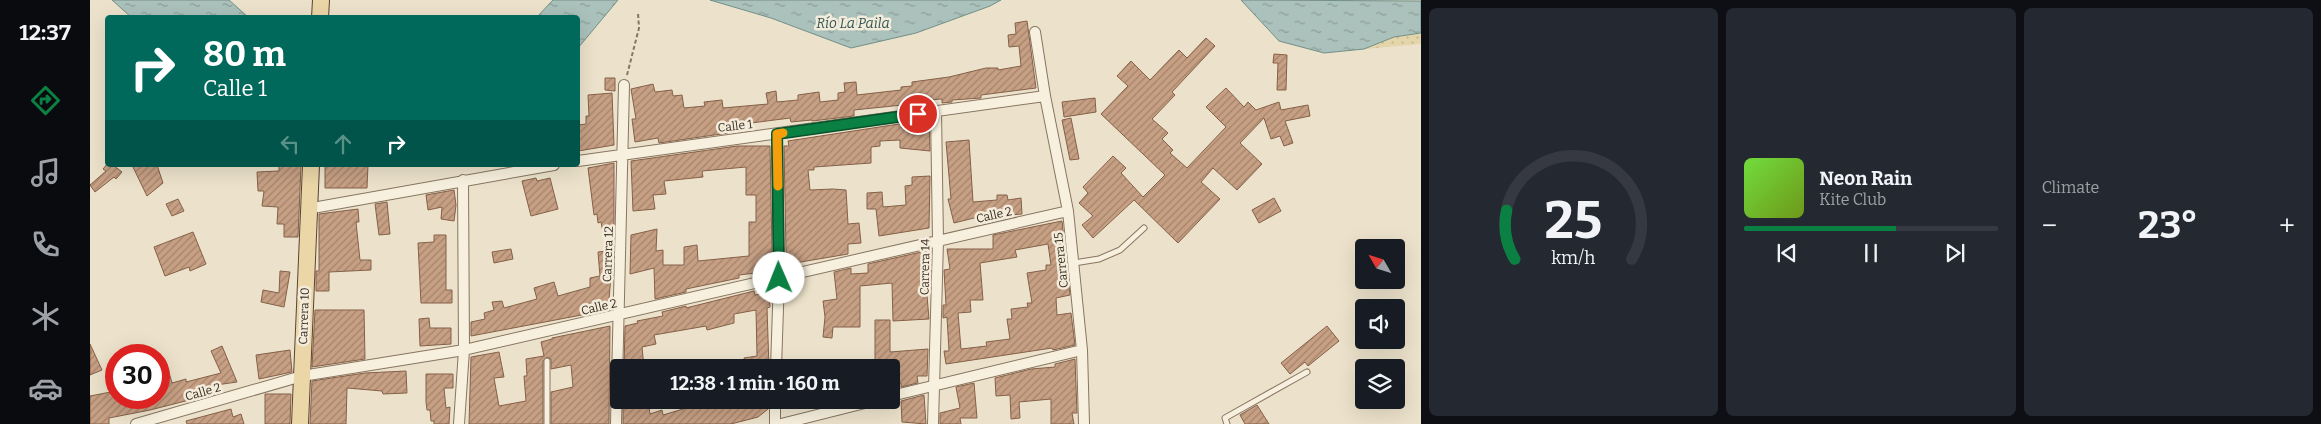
<!DOCTYPE html>
<meta charset="utf-8">
<style>
body{margin:0;font-family:Bitter,serif;background:#242831;color:#f1f3f6;height:100vh;display:flex;flex-direction:column;font-size:19px;white-space:nowrap}
*{box-sizing:border-box;margin:0}
p{font-size:16px;color:#9ea1a6}
.icon{flex:none;width:28px;height:28px;fill:none;stroke:currentColor;stroke-width:2;stroke-linecap:round;stroke-linejoin:round}
.map{position:relative;flex:1;overflow:hidden}
.details{display:flex;flex-direction:column;gap:8px;padding:8px;background:#0d0f14;width:900px}
.details>*{flex:none}
.guide{position:absolute;left:15px;top:15px;width:475px;height:152px;border-radius:5px;box-shadow:0 5px 20px #0002;background:#00695c;color:#fff;overflow:hidden}
.needle{width:32px;rotate:309deg}
.tools{position:absolute;left:1265px;top:239px;display:grid;gap:10px}
.tools a{display:grid;place-items:center;width:50px;height:50px;border-radius:5px;background:#171b24;box-shadow:0 5px 20px #0002;font-size:25px}
.speed{position:absolute;left:15px;top:344px;display:flex;gap:10px;font-size:25px;font-weight:700;text-align:center}
.speed>*{display:grid;place-content:center;width:65px;height:65px;border-radius:50%;background:#171b24;box-shadow:0 5px 20px #0002;line-height:1}
.speed .limit{border:8px solid #d22;background:#fff;color:#111}
.pin{position:absolute;display:grid;place-items:center;width:42px;height:42px;color:#fff;margin:-21px;border:2px solid #fff;border-radius:50%;box-shadow:0 1px 5px #0007}
.me{position:absolute;width:55px;margin:-28px;rotate:359deg;stroke-linejoin:round;filter:drop-shadow(0 0 4px #0008)}
.turn{display:flex;align-items:center;gap:18px;height:105px;padding:0 15px;font-size:22px}
.turn .icon{width:65px;height:65px;stroke-width:2.5}
.turn b{display:block;font-size:35px;line-height:42px}
.lanes{display:flex;align-items:center;height:48px;padding:0 15px;background:#0003;justify-content:center;gap:25px;direction:ltr}
.lanes .off{opacity:.35}
.big{font-size:38px;font-weight:700;line-height:1.1}
.details .card{flex:1;display:flex;flex-direction:column;justify-content:center;gap:8px;min-width:0;padding:0 18px;border-radius:8px;background:#242831}
.details .dial{align-items:center;gap:0}
.dial svg{height:130px;overflow:visible;fill:none;stroke:#363941;stroke-width:7;stroke-linecap:round;text-anchor:middle}
.dial text{fill:#f1f3f6;stroke:none}
.song{display:flex;align-items:center;gap:15px}
.cover{width:60px;height:60px;border-radius:8px;background:linear-gradient(135deg,hsl(100 70% 55%),hsl(80 70% 35%))}
.played{height:5px;border-radius:2px;background:linear-gradient(90deg,#0b8043 60%,#363941 60%)}
.keys{display:flex;justify-content:space-around;direction:ltr}
.heat{display:flex;justify-content:space-between;align-items:center;font-size:28px;direction:ltr}
.details .tiles{flex:1;display:grid;gap:8px;grid-template-columns:repeat(3,1fr)}
.trip{position:absolute;left:520px;top:359px;width:290px;height:50px;border-radius:5px;background:#171b24;box-shadow:0 5px 20px #0002;font-weight:700;line-height:50px;text-align:center}
main{display:flex;flex:1;min-height:0}
.dock{display:flex;flex-direction:column;width:90px;justify-content:space-around;align-items:center;background:#090b0e;color:#9ea1a6}
.dock .icon{width:35px;height:35px}
.dock .active{color:#0b8043}
.dock b{font-size:22px;color:#f1f3f6}
.map>svg:first-child{display:block}
.sand{fill:url(#sand-dots)}
.water{fill:url(#water-ripples);stroke:#728f88}
.building{fill:url(#building-hatch);stroke:#856048;fill-rule:evenodd}
.lines{fill:none;stroke-linecap:round;stroke-linejoin:round}
.service-casing{stroke:#887560;stroke-width:7}
.minor-casing{stroke:#887560;stroke-width:12}
.primary-casing{stroke:#574434;stroke-width:18}
.path{stroke:#887560;stroke-width:2;stroke-dasharray:4 2.5;stroke-linecap:butt}
.service{stroke:#f7f0de;stroke-width:5}
.minor{stroke:#f7f0de;stroke-width:10}
.primary{stroke:#ebd6a7;stroke-width:16}
.route-casing{stroke:#07532c;stroke-width:12}
.route{stroke:#0b8043;stroke-width:9}
.slow{stroke:#f59e0b;stroke-width:9}
.labels{text-anchor:middle;stroke-width:5;stroke-linejoin:round;paint-order:stroke}
.street-label{font-size:12px;fill:#3a2e23;stroke:#f4ecdb}
.water-label{font-size:14px;font-style:italic;fill:#335856;stroke:#f4ecdb}
</style>
<main>
<nav class="dock">
<b>12:37</b>
<svg class="icon active" aria-label="directions" viewBox="0 0 24 24"><path d="M12 3l9 9-9 9-9-9zM9 14v-3h6M13 9l2 2-2 2"/></svg>
<svg class="icon" aria-label="music" viewBox="0 0 24 24"><path d="M9 18V5l10-2v13"/><circle cx="6" cy="18" r="3"/><circle cx="16" cy="16" r="3"/></svg>
<svg class="icon" aria-label="phone" viewBox="0 0 24 24"><path d="M5 4h4l2 5-3 2q2 4 5 5l2-3 5 2v4C11 20 4 13 5 4z"/></svg>
<svg class="icon" aria-label="climate" viewBox="0 0 24 24"><path d="M12 3v18M4 7l16 10M4 17L20 7"/></svg>
<svg class="icon" aria-label="car" viewBox="0 0 24 24"><path d="M5 17H2v-5l4-1 3-4h7l3 4 3 1v5h-3M9 17h6M6 11h13"/><circle cx="7" cy="17" r="2"/><circle cx="17" cy="17" r="2"/></svg>
</nav>
<div class="map">
<svg width="1331" height="424" viewBox="0 0 1331 424">
<defs>
<pattern id="sand-dots" width="8" height="8" patternUnits="userSpaceOnUse" patternTransform="scale(1.25)"><rect width="8" height="8" fill="#e5d5ab"/><path d="M2 2h.1M6 6h.1" fill="none" stroke="#c5b793" stroke-width="1.8" stroke-linecap="round"/></pattern>
<pattern id="water-ripples" width="26" height="14" patternUnits="userSpaceOnUse" patternTransform="scale(1.25)"><rect width="26" height="14" fill="#abc1bb"/><path d="M2 4q2-2 4 0t4 0M15 11q2-2 4 0t4 0" fill="none" stroke="#8c9d98"/></pattern>
<pattern id="building-hatch" width="6" height="6" patternUnits="userSpaceOnUse" patternTransform="scale(1.25)"><rect width="6" height="6" fill="#c7a084"/><path d="M-1 1l2-2M0 6l6-6M5 7l2-2" fill="none" stroke="#a3836c"/></pattern>
</defs>
<rect width="100%" height="100%" fill="#ece2cb"/>
<path class="sand" d="M1331 33V44L1274 49 1304 37Z"/>
<path class="water" d="M22 0H139L158 17H41Z
M463 0H528L488 48V18L447 17Z
M620 0H911L900 6 826 33 761 48 681 18Z
M1151 0 1331 1V33L1304 37 1274 49 1234 53 1189 41Z"/>
<path class="building" d="M937 21 946 88 891 95V98L862 100V102L852 103V99L838 100V102L832 103 764 110V116L722 121V120L701 122 700 118 638 126V133L569 143 568 138 545 142 542 119H546L541 89 563 84 565 92 582 90 583 96 592 95 594 108 615 106 614 102 632 100 633 108 678 104 676 93 686 91 687 102 708 100V95L729 92 730 102 748 100V93L755 92 754 83 766 82 767 95 811 90V87L822 86V82L859 77 896 68H908V70L931 66 929 46 919 47 918 35 926 34 925 23Z
M1116 38 1125 46 1082 92 1085 95 1062 119 1078 133 1072 139 1083 150 1080 153 1097 168 1136 127 1116 107 1136 88 1154 107 1158 102 1166 110 1189 102 1191 110 1218 105 1220 116 1195 121 1203 143 1194 146 1190 136 1181 139 1174 118 1150 143 1172 164 1147 190 1123 168 1111 182 1130 199 1088 243 1044 200 1003 238 992 225 1003 216 989 203 998 193 993 187 1023 156 1036 168 1031 173 1053 197 1075 175 1011 114 1038 86 1027 76 1041 61 1060 80 1089 50 1097 58Z
M1184 54 1197 55 1196 90H1187L1188 63H1183Z
M515 78H525V91L515 90Z
M522 93 524 145 488 151V125L496 124V116H499L498 95Z
M1005 98 1006 112 974 117 972 102Z
M981 118 989 159 980 160 972 120Z
M822 122H839L840 151 810 148V140L790 141V146L781 147V163L724 167V170H718L720 190 743 189 756 190 758 224 769 223 771 243 758 244V254L699 264 697 252H696L694 146H699L698 141Z
M879 140 883 202 907 200V195H917L918 200 931 198 932 214 884 218 864 223 858 199H861L856 142Z
M647 146H680L682 252H680L682 271 649 275V278L596 289V292L565 299 564 268 540 274 541 235 567 229 566 251 573 250V265H594V247L607 245 608 261 659 256V222H666V195H656V167L612 171 613 177 574 181 576 194 563 195 565 209 543 211 541 161Z
M18 163V165H23L32 172 26 179 24 177 5 192 0 185 16 171 13 169Z
M524 163V236L514 237 511 222 508 223 507 214 504 215 498 168Z
M42 165H67L73 183 57 196Z
M189 165H211L208 237H194V224H187L188 207 172 206 174 191H168L167 172 189 171Z
M235 165H278L277 188H235Z
M840 176 839 228 789 236 786 209H777V193L792 192 793 207 816 205 815 186 822 185V177Z
M446 178 447 181 460 178 468 209 441 216 432 181Z
M364 190 366 205 364 221 351 219 352 207 338 210 336 195Z
M1184 198 1191 211 1169 223 1162 210Z
M88 199 94 211 82 216 76 204Z
M297 202 300 234 289 235 285 204Z
M268 209 269 222H266L270 260H281V270L239 272V291H226V271H229V214Z
M972 221 980 295 966 298 967 315 981 313 985 345 963 350 962 348 856 364 854 351H859L857 317 853 318V305H856L854 270 860 269 857 249H903V235ZM958 244 961 265H956V270L937 273 942 303H937L938 307 921 309 922 319H917L920 339 896 342 897 346 871 349 868 313 881 312 880 300H893L890 263 927 257 925 250Z
M103 232 116 264 100 271 99 267 75 276 64 247Z
M344 235H356V290H362V303H331L328 243 344 242Z
M421 249 423 259 404 263 402 252Z
M840 250V272H835L839 319 803 321 802 283 770 286V327H743L742 338 733 337 735 317 733 301 747 299 744 272 761 268V274L778 273V264Z
M517 251 521 276 518 310 381 336V322L395 319 394 313 404 310 402 302 412 301 414 308 447 299 444 288 464 282 468 296 500 287V278L510 276 508 252Z
M190 271 200 272 194 307 171 302 173 290 189 293Z
M664 291 665 295 679 293 680 307 677 308 679 368H656L654 358 667 356 666 310 644 314V323L617 330 616 326 564 335 566 344 552 347 554 368H534L535 326 548 323 547 321 573 316 572 312 596 306V308Z
M225 310H274L275 359 222 367Z
M339 318 340 328H361V344L330 346 329 319Z
M785 320H800V352L838 349 837 376H827L828 383 811 387V383L801 385V368H794L793 363H785Z
M520 326 519 424H461V392L483 387 481 365 461 369V359L457 357 453 361V424H379L381 357 409 352 414 377 404 378 409 406 436 401 434 376H437L436 359 454 356 451 342 462 339V338Z
M1237 326 1249 341 1218 366 1215 362 1200 374 1191 363Z
M0 344 12 370 0 375Z
M132 346 147 382 126 385 127 393 60 410 19 418V424H0V396L26 391V398H69V371L78 369 82 383 96 379V382L131 373 121 351Z
M200 350 202 372 169 379 166 355Z
M985 359 987 413H982L984 424H961V399L929 402 930 418 921 419 920 395 906 396 905 378 941 369 965 367V364Z
M316 371 317 393 293 394 292 391 257 388 256 424H220L222 381 275 373Z
M336 374H363V388H354L356 408 360 407 359 424H344V421H341L340 410H337L336 402Z
M884 383 887 418H870L871 424H850V413L870 408 866 387Z
M175 394H201L200 424H175Z
M834 395 836 424 812 422 811 401Z
M533 400H558L560 414 572 410 573 415 623 400H678V409L668 417 641 424H533Z
M1167 405 1179 424H1155L1150 415Z
M141 409 143 417 151 414 154 424H97L96 421Z"/>
<g class="lines">
<g class="service-casing">
<path id="service" d="M984 263 1009 259 1030 250 1054 228
M457 361V424
M1137 424 1135 418 1217 372"/>
</g>
<g class="minor-casing">
<path id="minor" d="M945 32 955 96 978 211 992 350 994 424
M488 161 955 96
M217 209 464 165
M686 368 689 278 687 134
M801 396 992 350
M46 424 212 376 374 350 978 211
M369 424 374 350 373 180
M526 424 534 85
M685 424V400
M691 424 787 400
M843 424 848 241 846 111"/>
</g>
<g class="primary-casing">
<path id="primary" d="M230 18 231 0
M210 424 221 165"/>
</g>
<path class="path" d="M537 75 549 28 548 13
M0 352 1 354"/>
<use href="#service" class="service"/>
<use href="#minor" class="minor"/>
<use href="#primary" class="primary"/>
</g>
<g class="lines">
<g class="route-casing">
<path id="route" d="M689 278 687 134 828 114"/>
</g>
<use href="#route" class="route"/>
<path class="slow" d="M688 186 687 134 693 133"/>
</g>
<g class="labels">
<g class="street-label">
<text transform="translate(645 126) rotate(-7)" y="4">Calle 1</text>
<text transform="translate(904 215) rotate(-13)" y="4">Calle 2</text>
<text transform="translate(518 254) rotate(-88)" y="4">Carrera 12</text>
<text transform="translate(971 260) rotate(-96)" y="4">Carrera 15</text>
<text transform="translate(835 267) rotate(-89)" y="4">Carrera 14</text>
<text transform="translate(509 307) rotate(-13)" y="4">Calle 2</text>
<text transform="translate(214 316) rotate(-88)" y="4">Carrera 10</text>
<text transform="translate(113 392) rotate(-16)" y="4">Calle 2</text>
</g>
<g class="water-label">
<text x="763" y="28">Río La Paila</text>
</g>
</g>
</svg>
<div class="tools">
<a><svg class="needle" viewBox="-14 -14 28 28"><path d="M0-13l5 13h-10z" fill="#e53935"/><path d="M0 13l5-13h-10z" fill="#9ea1a6"/></svg></a>
<a><svg class="icon" aria-label="sound" viewBox="0 0 24 24"><path d="M4 9h4l5-4v14l-5-4H4zM17 9q2 3 0 6"/></svg></a>
<a><svg class="icon" aria-label="layers" viewBox="0 0 24 24"><path d="M12 4l9 5-9 5-9-5zM3 14l9 5 9-5"/></svg></a>
</div>
<div class="speed"><div class="limit">30</div></div>
<div class="pin" style="left:828px;top:114px;background:#d93025"><svg class="icon" aria-label="arrive" viewBox="0 0 24 24"><path d="M6 21V4h12l-3 4 3 4H6"/></svg></div>
<svg class="me" style="left:689px;top:278px" viewBox="-20 -20 40 40"><circle r="19" fill="#fff"/><path d="M0-13L10 11 0 6-10 11z" fill="#0b8043"/></svg>
<div class="trip">12:38 · 1 min · 160 m</div>
<div class="guide">
<div class="turn"><svg class="icon" aria-label="right" viewBox="0 0 24 24"><path d="M7 20v-9h11M14 6l5 5-5 5"/></svg><div><b>80 m</b>Calle 1</div></div>
<div class="lanes"><svg class="icon off" aria-label="left" viewBox="0 0 24 24"><path d="M17 20v-9H6M10 6l-5 5 5 5"/></svg><svg class="icon off" aria-label="ahead" viewBox="0 0 24 24"><path d="M12 20V5M6 11l6-6 6 6"/></svg><svg class="icon" aria-label="right" viewBox="0 0 24 24"><path d="M7 20v-9h11M14 6l5 5-5 5"/></svg></div>
</div>
</div>
<section class="details">
<div class="tiles">
<div class="card dial"><svg viewBox="0 0 100 80">
<path d="M14 69A42 42 0 1 1 86 69"/>
<path d="M14 69A42 42 0 0 1 9 39" stroke="#0b8043"/>
<text x="50" y="56" font-size="32" font-weight="700">25</text>
<text x="50" y="72" font-size="11">km/h</text>
</svg></div>
<div class="card">
<div class="song"><i class="cover"></i><div><b>Neon Rain</b><p>Kite Club</p></div></div>
<div class="played"></div>
<div class="keys"><svg class="icon" aria-label="previous" viewBox="0 0 24 24"><path d="M18 5L8 12l10 7zM5 5v14"/></svg><svg class="icon" aria-label="pause" viewBox="0 0 24 24"><path d="M8 5v14M16 5v14"/></svg><svg class="icon" aria-label="next" viewBox="0 0 24 24"><path d="M6 5l10 7-10 7zM19 5v14"/></svg></div>
</div>
<div class="card"><p>Climate</p>
<div class="heat"><a>−</a><b class="big">23°</b><a>+</a></div>
</div>
</div>
</section>
</main>
